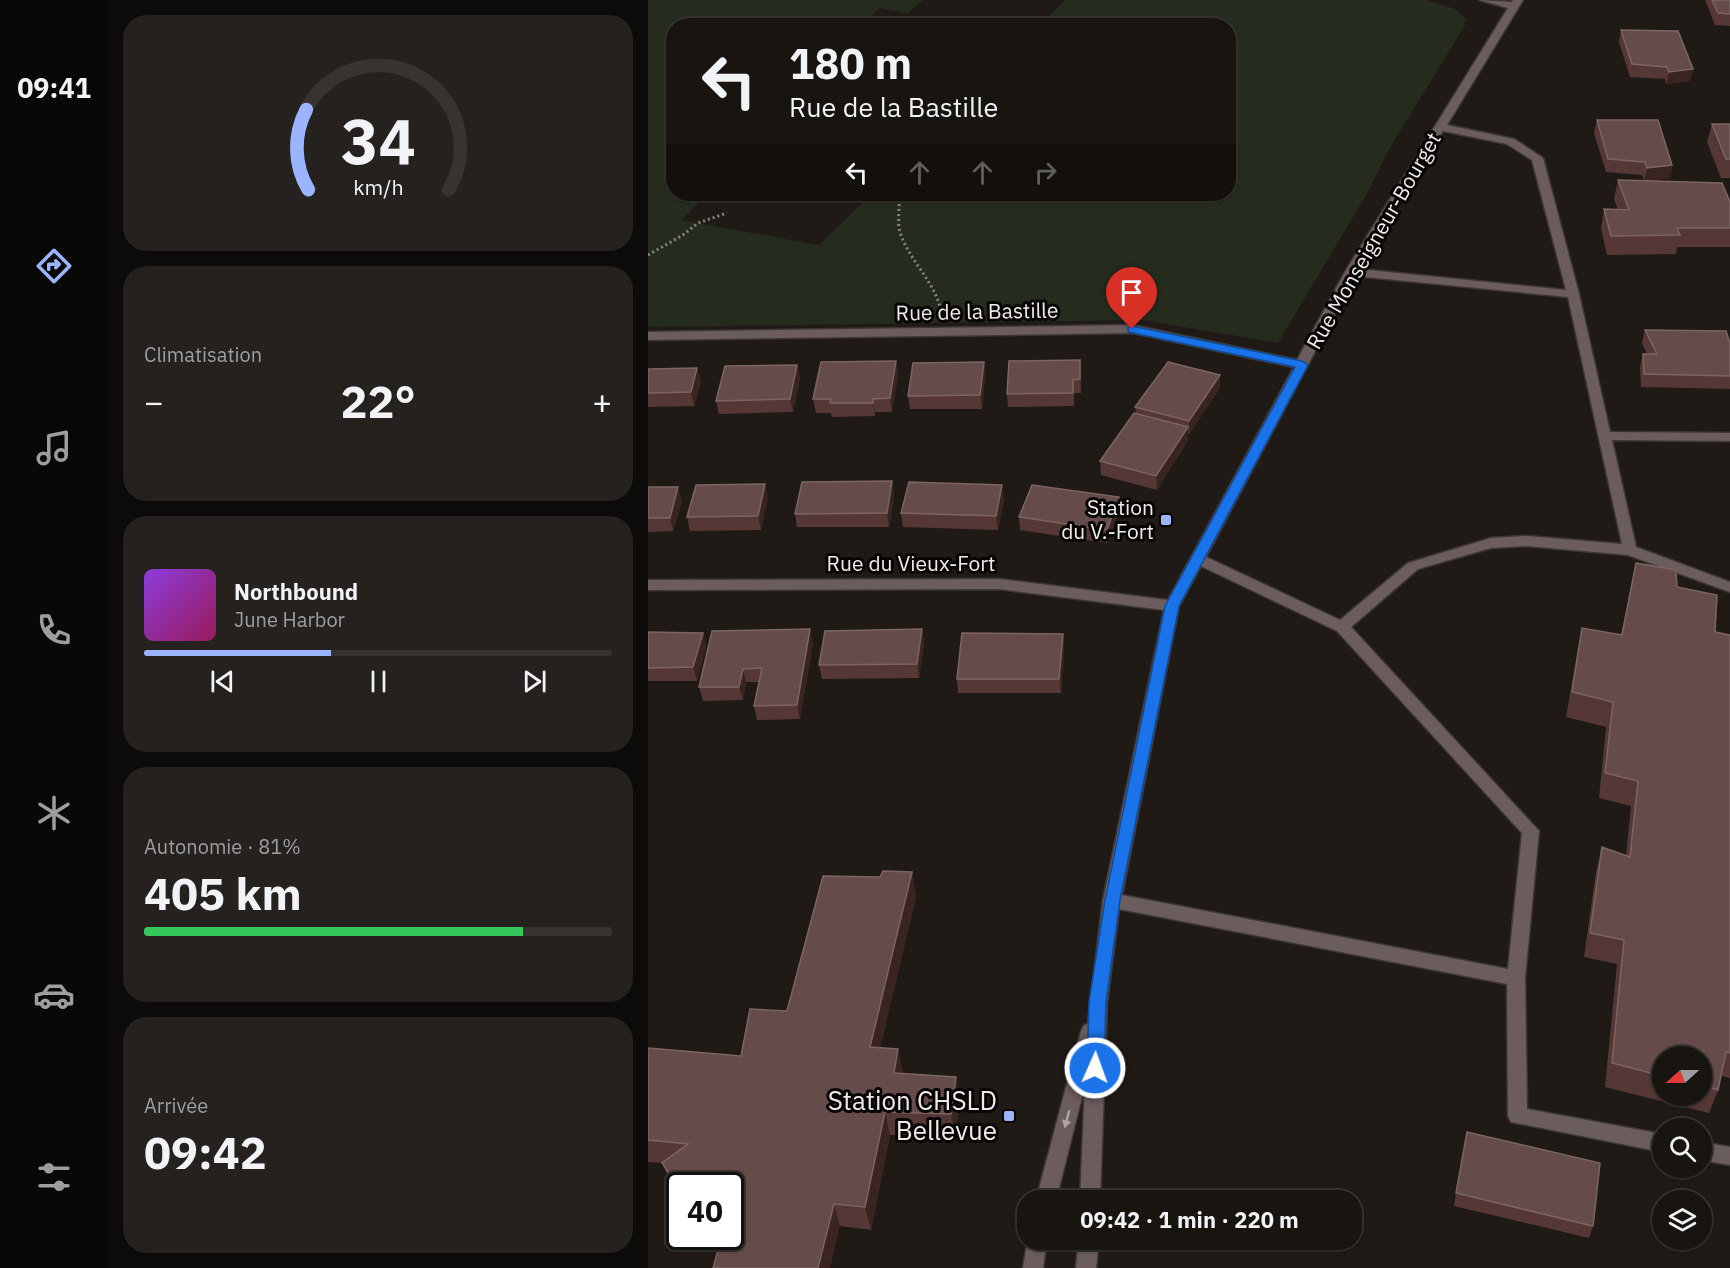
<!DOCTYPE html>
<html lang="fr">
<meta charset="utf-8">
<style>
body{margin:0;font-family:"IBM Plex Sans",sans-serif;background:#25211e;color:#f1f3f6;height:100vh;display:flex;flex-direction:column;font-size:22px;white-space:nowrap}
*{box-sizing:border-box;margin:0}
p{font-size:20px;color:#9f9e9f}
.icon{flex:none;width:33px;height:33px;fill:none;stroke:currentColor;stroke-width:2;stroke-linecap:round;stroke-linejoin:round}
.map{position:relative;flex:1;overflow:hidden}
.side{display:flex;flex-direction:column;gap:15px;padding:15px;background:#0d0b09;width:540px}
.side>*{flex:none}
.hud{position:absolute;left:18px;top:18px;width:570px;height:183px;border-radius:24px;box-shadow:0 2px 4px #0004,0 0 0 2px #363330;background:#181410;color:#f1f3f6;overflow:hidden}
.needle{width:39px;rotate:249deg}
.controls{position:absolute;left:1004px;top:1046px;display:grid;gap:12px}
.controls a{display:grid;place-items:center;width:60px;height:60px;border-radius:50%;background:#181410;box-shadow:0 2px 4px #0004,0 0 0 2px #363330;font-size:30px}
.speed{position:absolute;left:18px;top:1172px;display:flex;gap:12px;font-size:30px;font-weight:700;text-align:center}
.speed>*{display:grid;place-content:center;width:78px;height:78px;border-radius:50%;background:#181410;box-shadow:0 2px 4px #0004,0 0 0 2px #363330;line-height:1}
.speed .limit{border:3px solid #111;border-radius:9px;background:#fff;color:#111}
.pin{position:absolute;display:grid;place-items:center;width:51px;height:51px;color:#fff;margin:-62px -26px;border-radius:50% 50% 50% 0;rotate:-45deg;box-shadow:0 0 6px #0007}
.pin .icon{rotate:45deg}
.me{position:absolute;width:66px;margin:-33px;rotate:2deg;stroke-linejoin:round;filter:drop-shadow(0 0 4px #0008)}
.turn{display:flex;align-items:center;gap:21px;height:126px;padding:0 24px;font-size:27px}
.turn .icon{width:78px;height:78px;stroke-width:2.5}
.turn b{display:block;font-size:42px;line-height:51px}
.lanes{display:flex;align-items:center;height:57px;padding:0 24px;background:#0003;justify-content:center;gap:30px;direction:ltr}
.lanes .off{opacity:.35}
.big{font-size:45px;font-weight:700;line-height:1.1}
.side .tile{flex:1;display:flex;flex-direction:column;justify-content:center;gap:9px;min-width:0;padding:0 21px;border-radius:24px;background:#25211e}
.side .dial{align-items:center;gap:0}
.dial svg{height:156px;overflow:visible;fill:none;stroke:#363330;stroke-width:7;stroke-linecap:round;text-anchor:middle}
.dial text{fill:#f1f3f6;stroke:none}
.song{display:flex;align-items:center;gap:18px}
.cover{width:72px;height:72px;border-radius:9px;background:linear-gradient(135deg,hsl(270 70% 55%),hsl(330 70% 35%))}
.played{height:6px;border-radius:3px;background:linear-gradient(90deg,#9ab5fd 40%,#363330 40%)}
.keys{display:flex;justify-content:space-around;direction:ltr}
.heat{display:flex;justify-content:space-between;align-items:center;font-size:33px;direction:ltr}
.charge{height:9px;border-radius:4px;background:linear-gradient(90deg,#34c759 81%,#363330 0)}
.trip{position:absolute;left:369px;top:1190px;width:345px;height:60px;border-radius:24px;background:#181410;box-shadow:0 2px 4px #0004,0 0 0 2px #363330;font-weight:700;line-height:60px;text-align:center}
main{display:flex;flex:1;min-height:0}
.menu{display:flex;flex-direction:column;width:108px;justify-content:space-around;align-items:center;background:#0a0806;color:#9f9e9f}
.menu .icon{width:42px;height:42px}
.menu .current{color:#9ab5fd}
.menu b{font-size:27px;color:#f1f3f6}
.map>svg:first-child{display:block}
.green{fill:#252c1e}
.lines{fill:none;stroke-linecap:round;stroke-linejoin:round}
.minor-casing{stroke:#3d3734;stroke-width:3}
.path{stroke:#8a8481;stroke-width:3;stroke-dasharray:2 3;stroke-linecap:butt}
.minor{fill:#6b5c5d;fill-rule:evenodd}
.wall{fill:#553836;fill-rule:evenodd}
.shaded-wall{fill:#392421}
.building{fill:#654c4a;stroke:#7b6563;stroke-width:1.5}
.oneway{fill:#aea4a3}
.route{fill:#1a73e8;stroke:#114b97;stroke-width:1.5}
.poi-dot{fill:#9ab5fd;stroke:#080605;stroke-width:2}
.labels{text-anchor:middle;stroke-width:6;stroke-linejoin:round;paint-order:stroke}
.street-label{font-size:21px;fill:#f0ebe9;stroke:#080605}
.poi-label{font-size:21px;fill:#f0ebe9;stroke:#080605;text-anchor:end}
.near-poi-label{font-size:26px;fill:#f0ebe9;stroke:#080605;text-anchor:end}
</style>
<main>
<nav class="menu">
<b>09:41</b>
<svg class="icon current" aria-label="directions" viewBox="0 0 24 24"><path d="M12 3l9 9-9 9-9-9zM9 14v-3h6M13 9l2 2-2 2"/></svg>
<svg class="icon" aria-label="music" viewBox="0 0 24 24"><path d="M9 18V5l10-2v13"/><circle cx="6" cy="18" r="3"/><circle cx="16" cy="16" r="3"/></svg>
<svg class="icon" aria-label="phone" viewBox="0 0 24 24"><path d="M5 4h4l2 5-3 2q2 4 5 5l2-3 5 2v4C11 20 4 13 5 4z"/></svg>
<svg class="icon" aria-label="climate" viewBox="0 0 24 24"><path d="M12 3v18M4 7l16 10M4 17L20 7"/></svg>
<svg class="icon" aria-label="car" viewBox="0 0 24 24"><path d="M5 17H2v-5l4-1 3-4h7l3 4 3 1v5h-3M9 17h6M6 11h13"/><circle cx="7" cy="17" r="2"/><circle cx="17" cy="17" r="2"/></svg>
<svg class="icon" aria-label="filters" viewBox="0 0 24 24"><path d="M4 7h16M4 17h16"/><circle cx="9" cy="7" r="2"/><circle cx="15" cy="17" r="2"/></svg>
</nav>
<section class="side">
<div class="tile dial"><svg viewBox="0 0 100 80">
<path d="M14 69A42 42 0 1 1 86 69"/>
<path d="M14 69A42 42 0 0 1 13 28" stroke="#9ab5fd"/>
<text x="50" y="56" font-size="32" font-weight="700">34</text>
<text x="50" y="72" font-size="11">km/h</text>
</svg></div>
<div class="tile"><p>Climatisation</p>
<div class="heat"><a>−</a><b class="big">22°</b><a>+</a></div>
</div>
<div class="tile">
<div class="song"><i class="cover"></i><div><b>Northbound</b><p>June Harbor</p></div></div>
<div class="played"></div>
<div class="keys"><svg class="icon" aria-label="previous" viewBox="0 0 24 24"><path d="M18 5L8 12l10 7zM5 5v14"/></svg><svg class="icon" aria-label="pause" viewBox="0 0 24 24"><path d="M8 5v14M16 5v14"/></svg><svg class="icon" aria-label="next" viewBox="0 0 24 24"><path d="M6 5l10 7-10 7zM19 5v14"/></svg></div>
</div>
<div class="tile"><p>Autonomie · 81%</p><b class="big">405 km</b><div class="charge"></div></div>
<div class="tile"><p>Arrivée</p><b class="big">09:42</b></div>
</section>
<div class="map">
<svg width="1082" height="1268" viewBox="0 0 1082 1268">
<rect width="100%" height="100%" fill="#201a16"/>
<path class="green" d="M0 0H275L259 14 232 8 212 25 26 26V194H60L33 220 171 245 223 194H580V26L392 25 417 0H778L807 9 820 20 816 21 817 25 740 151 721 190 630 343 496 320 0 327Z"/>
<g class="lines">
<g class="minor-casing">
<path id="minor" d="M831 0 864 2 865 0H875L799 125 866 139 895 158 931 294 962 432 1082 433V441L964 440 988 547 1082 582V592L980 555 879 546 843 548 770 569 703 627 891 831 877 978 879 1109 1014 1134V1152L863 1122 860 1116 859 984 471 909 459 1002 452 1200H432L437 1085 408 1200H388L433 1031 436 1025 440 1024 455 900 516 610 351 589 0 590V580L351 579 520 600 646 367 485 333 0 340V332L485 325 649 360 697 272 860 8ZM795 131 859 144 884 160 918 290 711 269ZM707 276 920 297 974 544 879 536 843 538 760 563 692 620 558 557ZM553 566 689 631 874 833 860 969 474 895 531 606Z
M1053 1142 1082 1147V1165L1053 1160Z
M380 1238 399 1239 395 1268H375Z
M431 1239H451L448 1268H428Z"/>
</g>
<path class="path" d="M251 194C252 206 249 220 252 232 261 261 287 281 293 311
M0 255 35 235 50 223 79 213"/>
<use href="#minor" class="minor"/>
</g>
<path class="wall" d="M1057 0H1082V26L1067 25Z
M973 30 1045 69 1042 81 1018 84 1017 79 982 77 971 42Z
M949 120 1024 165 1022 178 996 181 994 175 958 172 946 133Z
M1064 124H1082V178H1073L1059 142Z
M970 180 1082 202V247H1029L1028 254 959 255 953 228 956 209 970 210 966 199Z
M997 330 1082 343V389L993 387 992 367 995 354H999L994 343Z
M432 360 433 393H426V406L360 407 359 394Z
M248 361 250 375 244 412H227V416L184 417 183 413H168L165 399Z
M336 362 337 376 334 409H262L260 396Z
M149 365 152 378 145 412 71 414 68 401Z
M49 368 53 381 46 406 0 407V369Z
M572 388 540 434V440L509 490 453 475 452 461 488 413 487 407Z
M244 481 246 494 241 527H149L147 514Z
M0 487 34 501 25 531 0 532Z
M120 497 113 530 42 531 39 517Z
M471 497V510L459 543 372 530 371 517Z
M356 499 350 530 255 527 253 513Z
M988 563 1029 587 1067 632 1082 635V1078L1073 1076 1070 1090 1061 1113 957 1087 969 964 936 957 948 872 954 847 978 856 983 806 951 798 958 727 918 717 929 653 934 628 973 635ZM1014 1056H1053V1095H1014Z
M274 629 276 643 271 678 174 679 171 665Z
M64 631 165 643 152 719 109 720 106 706 111 682H98L95 700 55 701 51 687Z
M0 632 55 633 58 646 49 681H0Z
M415 634 416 648 413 693H310L309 679Z
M264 872 268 897 232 1047 255 1072V1074L312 1100 307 1137 242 1135 223 1230 192 1226 82 1236V1185H32V1197L24 1186 14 1163 0 1162V1048L93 1056 139 1011 232 877Z
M819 1132 945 1226 941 1238 806 1206Z"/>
<path class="shaded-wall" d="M1045 69 1042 81 1018 84 1021 72Z
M1024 165 1022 178 996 181 999 168Z
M248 361 250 375 244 412 242 398Z
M336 362 337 376 334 409 332 395Z
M149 365 152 378 145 412 142 399Z
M49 368 53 381 46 406 43 392Z
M572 375V388L541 435V421Z
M225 399 227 412V416L225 403Z
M540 427V440L509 490 508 476Z
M244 481 246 494 241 527 239 513Z
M117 484 120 497 113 530 110 516Z
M354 485 356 499 350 530 348 516Z
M30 487 34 501 25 531 22 518Z
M471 497V510L459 543V530Z
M162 629 165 643 152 719 149 705Z
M274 629 276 643 271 678 269 664Z
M55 633 58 646 49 681 45 667Z
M415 634 416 648 413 693 411 679Z
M95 669 98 682 95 700 91 687Z
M264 872 268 897 227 1070 222 1047Z
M250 1049 255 1072 251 1097 246 1073Z
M308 1077 312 1100 307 1137 303 1114Z
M237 1112 242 1135 223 1230 217 1207Z
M186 1204 192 1226 182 1268H170Z
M58 1236H67L60 1240Z"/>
<path class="building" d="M1064 0H1082V14L1070 13Z
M973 30 1030 31 1045 69 1021 72 1019 67 984 64Z
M949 120H1010L1024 165 999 168 997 162 960 159Z
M1064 124H1082V159H1078Z
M970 180 1074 183 1082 202V228H1029L1032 235 963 236 956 209 981 210Z
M997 330 1078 331 1082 343V376L996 374 995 354H1009Z
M432 360V379L425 380V393L359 394 361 361Z
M248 361 242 398 225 399V403H182L183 399H165L173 362Z
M336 362 332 395 260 396 265 363Z
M520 362 572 375 541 421 487 407Z
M149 365 142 399 68 401 77 366Z
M49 368 43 392 0 393V369Z
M486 413 540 427 508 476 452 461Z
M244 481 239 513 147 514 154 482Z
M261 482 354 485 348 516 253 513Z
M117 484 110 516 39 517 48 485Z
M384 485 471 497 459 530 371 517Z
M0 487H30L22 518H0Z
M988 563 1028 570 1029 587 1069 595 1067 632 1082 635V1053L1078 1052 1070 1090 1053 1085V1056H1014V1076L964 1063 976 940 942 933 954 847 982 857 990 781 957 773 965 702 924 692 934 628 974 635Z
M162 629 149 705 106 706 114 668 95 669 91 687H51L64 631Z
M274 629 269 664 171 665 177 631Z
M0 632 55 633 45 667 0 668Z
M314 633 415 634 411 679H309Z
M235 871 264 872 222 1047 250 1049 246 1073 308 1077 303 1114 237 1112 217 1207 186 1204 170 1268H65L74 1236H82V1185H32V1189L14 1163 40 1144 0 1140V1048L93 1056 102 1009 139 1011 175 876 232 877Z
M819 1132 952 1163 945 1226 808 1193Z"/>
<defs><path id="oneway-solid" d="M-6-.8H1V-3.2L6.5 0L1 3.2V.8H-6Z" transform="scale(1.5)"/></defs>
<use class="oneway" href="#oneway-solid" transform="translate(419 1119) rotate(105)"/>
<path class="route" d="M484 326 654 361 660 365 531 606 472 900 458 1002 456 1068 453 1073 447 1075 441 1073 439 1068 441 1002 457 900 517 606 647 367 480 332V327Z"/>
<g class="poi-dot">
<rect x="512" y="514" width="12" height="12" rx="3"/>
<rect x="355" y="1110" width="12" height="12" rx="3"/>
</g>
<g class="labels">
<g class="street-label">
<text transform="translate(726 241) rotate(-60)" y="7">Rue Monseigneur-Bourget</text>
<text transform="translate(329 312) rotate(-1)" y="7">Rue de la Bastille</text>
<text x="263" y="571">Rue du Vieux-Fort</text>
</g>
<g class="poi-label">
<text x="506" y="515">Station<tspan x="506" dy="24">du V.-Fort</tspan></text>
</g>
<g class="near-poi-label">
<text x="349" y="1110">Station CHSLD<tspan x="349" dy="30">Bellevue</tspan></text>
</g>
</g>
</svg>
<div class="controls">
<a><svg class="needle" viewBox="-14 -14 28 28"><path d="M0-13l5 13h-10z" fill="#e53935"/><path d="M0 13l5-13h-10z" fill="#9f9e9f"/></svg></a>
<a><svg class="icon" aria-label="search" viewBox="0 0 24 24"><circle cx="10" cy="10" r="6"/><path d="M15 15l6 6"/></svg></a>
<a><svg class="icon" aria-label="layers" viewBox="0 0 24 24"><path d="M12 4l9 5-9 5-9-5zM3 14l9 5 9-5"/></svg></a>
</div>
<div class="speed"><div class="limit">40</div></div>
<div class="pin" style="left:484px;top:329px;background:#d93025"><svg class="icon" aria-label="arrive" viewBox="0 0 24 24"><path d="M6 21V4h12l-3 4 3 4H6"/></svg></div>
<svg class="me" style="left:447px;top:1068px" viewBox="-20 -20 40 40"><circle r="17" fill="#1a73e8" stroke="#fff" stroke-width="3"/><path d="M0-11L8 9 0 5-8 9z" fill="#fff"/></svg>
<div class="trip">09:42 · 1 min · 220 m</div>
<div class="hud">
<div class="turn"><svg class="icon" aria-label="left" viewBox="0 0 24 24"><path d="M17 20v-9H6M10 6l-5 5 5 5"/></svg><div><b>180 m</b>Rue de la Bastille</div></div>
<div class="lanes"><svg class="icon" aria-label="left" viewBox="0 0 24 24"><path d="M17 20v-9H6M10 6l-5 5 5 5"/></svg><svg class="icon off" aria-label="ahead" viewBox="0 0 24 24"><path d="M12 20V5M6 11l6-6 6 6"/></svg><svg class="icon off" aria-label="ahead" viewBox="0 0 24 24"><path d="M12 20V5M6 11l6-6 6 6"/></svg><svg class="icon off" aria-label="right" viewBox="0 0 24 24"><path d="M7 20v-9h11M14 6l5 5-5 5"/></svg></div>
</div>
</div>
</main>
